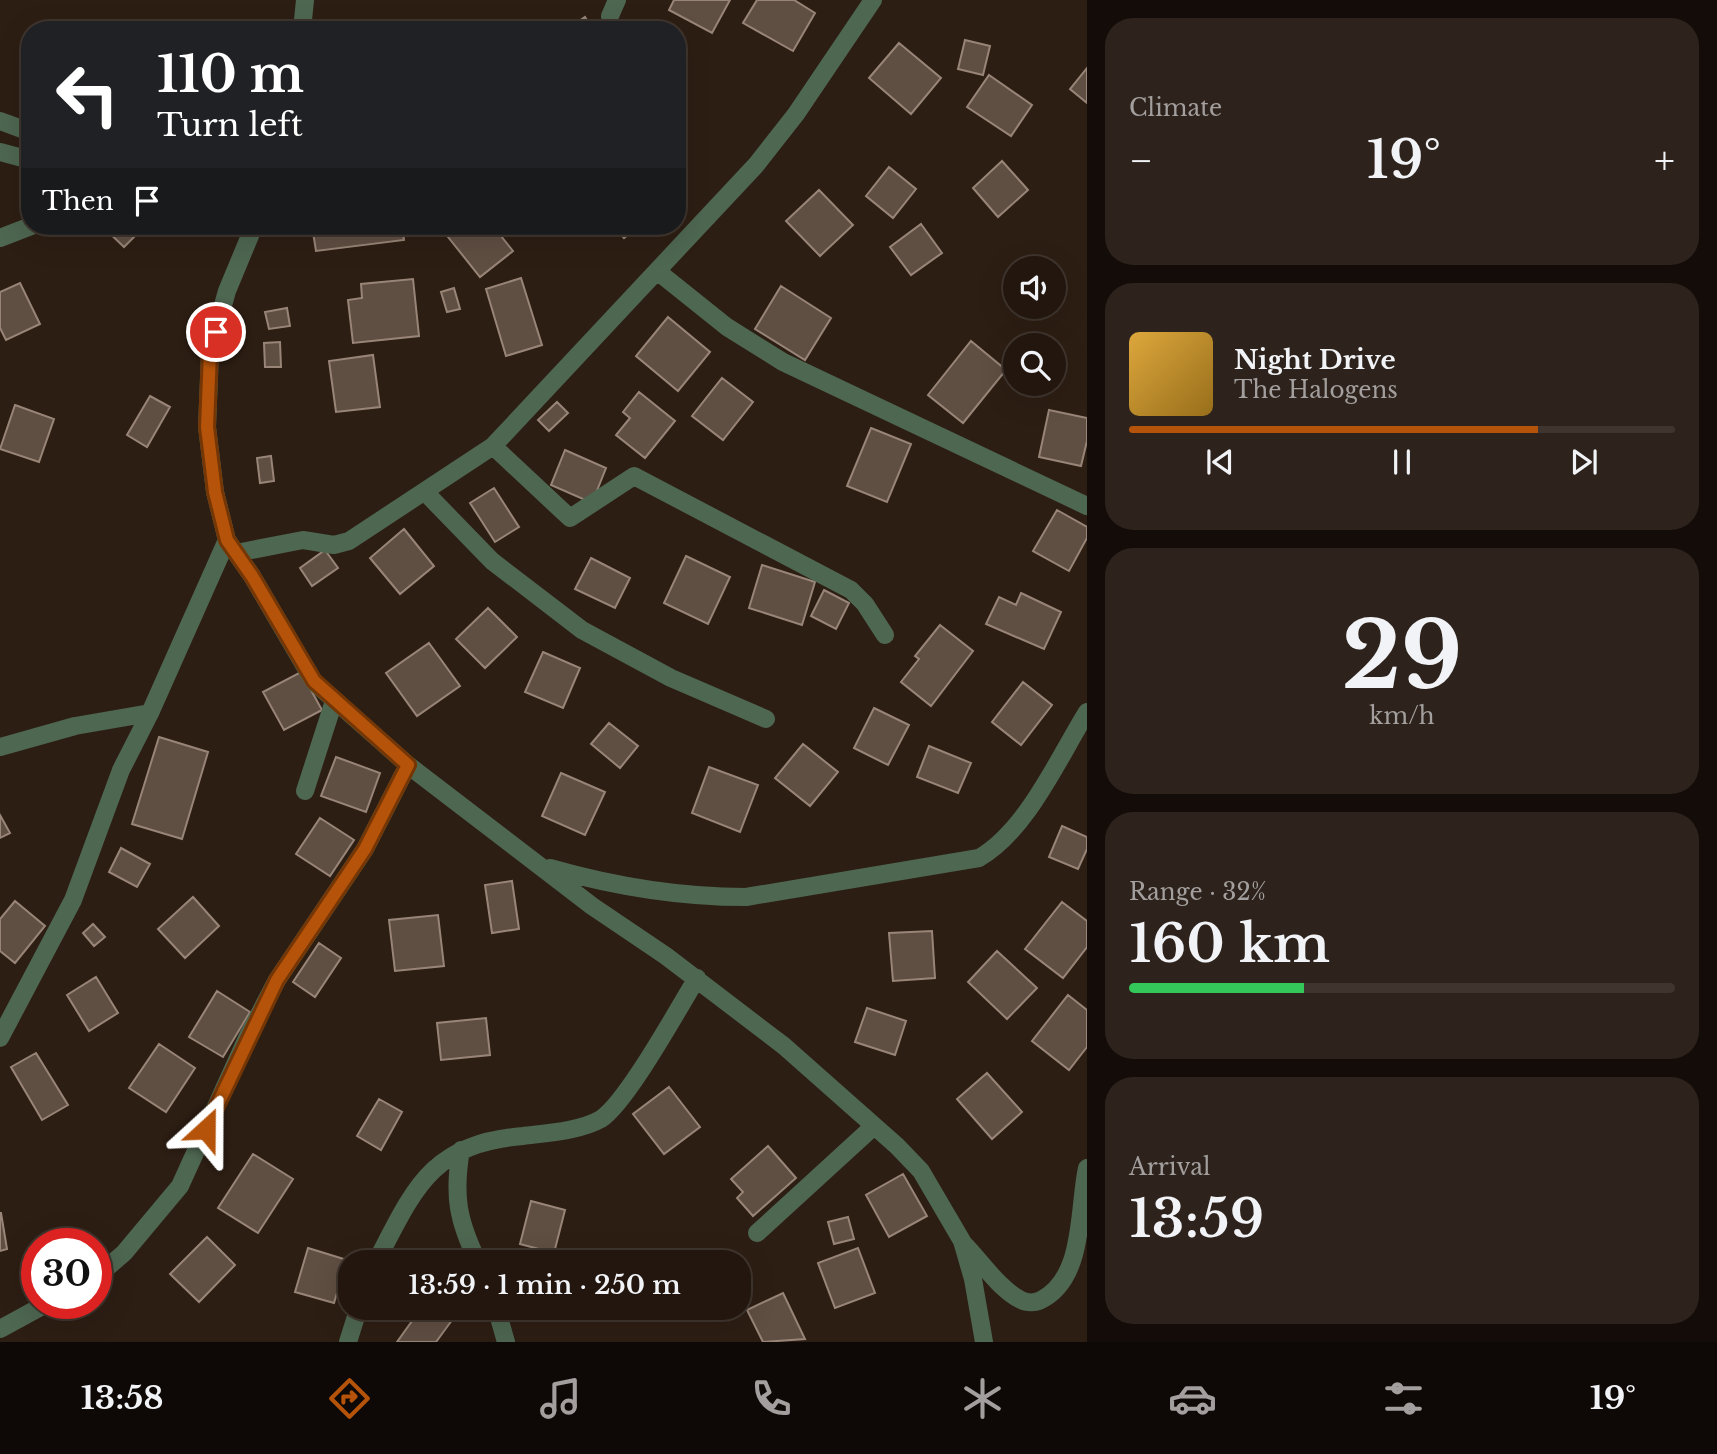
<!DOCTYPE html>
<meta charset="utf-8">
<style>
body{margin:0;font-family:"Libre Baskerville",serif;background:#2e231c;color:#f1f3f6;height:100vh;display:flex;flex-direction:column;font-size:26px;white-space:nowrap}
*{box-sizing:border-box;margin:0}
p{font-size:23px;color:#a29f9e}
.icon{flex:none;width:38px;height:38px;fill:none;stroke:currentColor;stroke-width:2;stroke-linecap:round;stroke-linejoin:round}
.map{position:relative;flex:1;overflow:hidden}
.details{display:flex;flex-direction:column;gap:18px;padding:18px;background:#130c08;width:630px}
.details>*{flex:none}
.banner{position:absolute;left:21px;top:21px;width:665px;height:214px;border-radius:28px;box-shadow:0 7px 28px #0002,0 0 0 2px #3f352e;background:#202124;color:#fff;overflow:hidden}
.fabs{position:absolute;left:1003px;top:256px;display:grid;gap:14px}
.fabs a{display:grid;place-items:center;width:63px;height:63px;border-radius:50%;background:#22160e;box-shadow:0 7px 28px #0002,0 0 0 2px #3f352e;font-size:35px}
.speed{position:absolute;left:21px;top:1228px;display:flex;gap:14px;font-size:35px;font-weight:700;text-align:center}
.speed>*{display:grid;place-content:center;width:91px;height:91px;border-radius:50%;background:#22160e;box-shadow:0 7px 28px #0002,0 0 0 2px #3f352e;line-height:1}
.speed .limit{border:10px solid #d22;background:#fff;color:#111}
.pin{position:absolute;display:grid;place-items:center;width:60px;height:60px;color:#fff;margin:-30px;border:4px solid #fff;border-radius:50%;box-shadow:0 2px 7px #0007}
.me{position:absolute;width:77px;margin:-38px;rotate:24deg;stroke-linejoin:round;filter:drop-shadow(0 0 5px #0008)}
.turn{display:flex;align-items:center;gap:24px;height:147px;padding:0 21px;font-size:32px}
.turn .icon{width:91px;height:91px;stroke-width:2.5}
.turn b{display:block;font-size:49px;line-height:60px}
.then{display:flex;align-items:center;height:66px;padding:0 21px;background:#0003;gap:14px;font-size:26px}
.big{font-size:52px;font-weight:600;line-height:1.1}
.details .card{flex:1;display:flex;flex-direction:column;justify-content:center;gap:10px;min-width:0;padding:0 24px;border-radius:28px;background:#2e231c}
.details .dial{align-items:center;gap:0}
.dial b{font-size:91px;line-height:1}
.song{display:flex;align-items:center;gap:21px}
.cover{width:84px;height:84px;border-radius:10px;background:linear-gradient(135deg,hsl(40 70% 55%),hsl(40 70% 35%))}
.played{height:7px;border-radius:4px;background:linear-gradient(90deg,#b45309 75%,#3f352e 75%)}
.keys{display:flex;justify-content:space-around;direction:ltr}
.heat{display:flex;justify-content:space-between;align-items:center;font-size:38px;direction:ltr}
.charge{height:10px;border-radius:5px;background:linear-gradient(90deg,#34c759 32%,#3f352e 0)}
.trip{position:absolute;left:338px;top:1250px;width:413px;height:70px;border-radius:28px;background:#22160e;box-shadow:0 7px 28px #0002,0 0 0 2px #3f352e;font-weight:600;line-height:70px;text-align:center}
.dock{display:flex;height:112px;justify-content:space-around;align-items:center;background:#0e0906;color:#a29f9e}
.dock .icon{width:49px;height:49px}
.dock .current{color:#b45309}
.dock b{font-size:32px;color:#f1f3f6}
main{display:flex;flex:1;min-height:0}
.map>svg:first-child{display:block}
.building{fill:#5f4e42;stroke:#988578;stroke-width:2}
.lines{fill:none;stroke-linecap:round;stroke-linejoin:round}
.minor{stroke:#4e6751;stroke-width:18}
.route-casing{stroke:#753606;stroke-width:18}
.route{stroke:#b45309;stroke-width:12}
</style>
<main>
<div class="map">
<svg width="1087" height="1342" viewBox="0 0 1087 1342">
<rect width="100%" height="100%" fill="#2d1e13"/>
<path class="building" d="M674 0H730L712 33 669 10Z
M757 0H794L815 13 793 51 743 23Z
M585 17 593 30H566Z
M965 40 990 46 983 75 958 69Z
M899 43 941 78 911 114 869 78Z
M1087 68V103L1070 89Z
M989 75 1032 105 1011 136 967 107Z
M1002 161 1028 190 998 217 973 188Z
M889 167 916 189 893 218 866 196Z
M819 190 853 225 820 256 786 221Z
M921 224 942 253 911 275 890 247Z
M102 226H145L124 247Z
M312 226H402L404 240 316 251Z
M451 226H493L513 251 480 277 444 232Z
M614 226H639L624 238Z
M521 278 542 345 506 356 486 289Z
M413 279 419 336 353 343 348 300 362 298 361 284Z
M20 283 40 324 6 340 0 328V292Z
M781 286 831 318 805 360 755 329Z
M454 288 460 309 447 312 441 292Z
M287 308 290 326 269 329 265 312Z
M668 317 710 352 678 391 636 356Z
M971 341 1006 370 963 423 928 395Z
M280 342 281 367H265L264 343Z
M373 355 380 407 336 412 329 361Z
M722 378 753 402 723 440 692 416Z
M639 392 675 421 645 458 616 435 630 418 623 412Z
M150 396 170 407 147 447 127 435Z
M557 402 568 413 549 431 538 420Z
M15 405 54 419 39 462 0 449Z
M1049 410 1087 418V441L1081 466 1039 457Z
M871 428 911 444 887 502 847 486Z
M565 450 606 468 592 503 551 485Z
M271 456 274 481 260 483 257 458Z
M494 488 519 527 495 542 470 503Z
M1057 510 1087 527V538L1069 571 1033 551Z
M404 529 434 566 400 594 370 558Z
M325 550 338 568 312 586 300 568Z
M686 556 730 577 708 624 664 603Z
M591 558 630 578 615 608 575 589Z
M762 565 815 582 802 625 749 608Z
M824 590 849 603 836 629 811 616Z
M1021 593 1061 612 1044 649 986 624 999 597 1016 605Z
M488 608 517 637 485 668 456 639Z
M940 625 973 651 931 706 901 682 919 659 915 656Z
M429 643 460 686 417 716 386 673Z
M543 652 580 668 563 708 525 692Z
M301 672 322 710 284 730 263 692Z
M1023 682 1052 705 1021 745 992 722Z
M874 708 909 725 888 765 854 748Z
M609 723 638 746 620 768 591 744Z
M159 737 208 752 182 839 132 824Z
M803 744 838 772 810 806 775 778Z
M929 746 971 763 958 793 917 777Z
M336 757 380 773 366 812 321 796Z
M709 767 758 785 740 832 692 813Z
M561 773 605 792 585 835 542 816Z
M0 815 10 833 0 838Z
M320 818 354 840 330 876 296 854Z
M1062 826 1087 837V849L1078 869 1049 857Z
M121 848 150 864 137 887 109 872Z
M512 881 519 929 492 933 485 885Z
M193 897 219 926 185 958 158 929Z
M15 901 45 926 15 963 0 951V919Z
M1062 902 1087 921V947L1063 978 1025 949Z
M438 915 444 966 395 971 389 920Z
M93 924 105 937 94 946 83 933Z
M932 931 935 978 893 981 889 933Z
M319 943 341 958 315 997 293 982Z
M997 951 1037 988 1007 1019 968 982Z
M96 977 118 1013 89 1031 67 995Z
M217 991 250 1012 223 1057 189 1037Z
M1068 995 1087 1010V1047L1069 1070 1032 1041Z
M867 1008 906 1021 895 1055 855 1042Z
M486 1018 490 1055 441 1060 437 1023Z
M159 1044 195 1068 166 1112 129 1088Z
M36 1053 68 1105 42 1120 11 1067Z
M987 1073 1022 1112 992 1139 957 1099Z
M669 1087 700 1127 664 1154 633 1114Z
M379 1099 402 1112 381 1150 357 1136Z
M768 1146 796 1178 753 1216 737 1198 743 1192 731 1179Z
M253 1154 293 1179 258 1233 218 1208Z
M903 1174 927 1216 889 1237 866 1195Z
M531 1201 565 1210 554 1253 520 1244Z
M1 1213 7 1249 0 1251V1213Z
M848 1217 854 1239 834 1244 828 1222Z
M207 1237 235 1265 199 1302 170 1274Z
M308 1248 347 1260 334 1303 295 1292Z
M858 1248 875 1293 835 1308 818 1263Z
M783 1293 805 1339 763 1342 747 1310Z
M422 1307H443L455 1316 436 1342H397Z"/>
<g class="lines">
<path class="minor" d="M610 16 617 0
M302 30 305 0
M0 121 30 132
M0 152 30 160
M254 226 227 291 210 352 207 427 215 492 227 540 252 576 314 682 408 765 592 906 666 956 784 1046 897 1146 921 1171 962 1241 973 1279 984 1342
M0 238 31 226
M657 271 727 327 783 362 1087 506
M493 446 570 518 634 476 851 590 865 604 885 635
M425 492 492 561 582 630 671 678 766 719
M236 553 303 540 334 545 349 541 493 446 756 165 796 114 873 0
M0 747 75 726 150 713
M305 791 334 701
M550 868C613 886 680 897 746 897L979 858C1027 830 1058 759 1087 712
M0 1038 73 900 121 770 150 713 227 540
M461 1150C453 1196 458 1221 478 1262
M757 1233 874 1126
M964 1244C981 1261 999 1289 1021 1300 1027 1303 1035 1303 1041 1300 1085 1278 1078 1209 1087 1168
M376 1262C415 1187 431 1144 523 1136 547 1133 580 1131 601 1119 627 1102 678 1009 697 978
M96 1277 124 1253 180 1186 248 1036 277 980 365 849 408 765
M496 1307 506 1342
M0 1329 46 1304
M348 1342 359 1307"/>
</g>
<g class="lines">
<g class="route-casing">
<path id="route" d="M206 1129 277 980 365 849 408 765 314 681 252 576 227 540 215 492 207 427 210 352 216 332"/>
</g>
<use href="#route" class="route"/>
</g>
</svg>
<div class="fabs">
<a><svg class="icon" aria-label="sound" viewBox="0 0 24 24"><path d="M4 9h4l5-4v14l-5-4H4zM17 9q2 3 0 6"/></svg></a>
<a><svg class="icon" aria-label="search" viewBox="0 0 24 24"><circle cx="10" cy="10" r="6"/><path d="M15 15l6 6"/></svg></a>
</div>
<div class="speed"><div class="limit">30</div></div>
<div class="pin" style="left:216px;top:332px;background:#d93025"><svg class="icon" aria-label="arrive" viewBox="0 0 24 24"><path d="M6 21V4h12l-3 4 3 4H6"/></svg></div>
<svg class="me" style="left:206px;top:1129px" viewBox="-20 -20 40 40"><path d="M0-17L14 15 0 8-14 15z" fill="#b45309" stroke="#fff" stroke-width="4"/></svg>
<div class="trip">13:59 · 1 min · 250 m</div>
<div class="banner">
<div class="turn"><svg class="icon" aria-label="left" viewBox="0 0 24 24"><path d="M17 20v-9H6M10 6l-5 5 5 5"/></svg><div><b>110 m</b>Turn left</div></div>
<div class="then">Then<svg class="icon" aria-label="arrive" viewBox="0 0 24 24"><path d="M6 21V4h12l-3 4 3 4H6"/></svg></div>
</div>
</div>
<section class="details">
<div class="card"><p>Climate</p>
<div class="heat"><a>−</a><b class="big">19°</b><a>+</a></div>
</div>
<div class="card">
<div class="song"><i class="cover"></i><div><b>Night Drive</b><p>The Halogens</p></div></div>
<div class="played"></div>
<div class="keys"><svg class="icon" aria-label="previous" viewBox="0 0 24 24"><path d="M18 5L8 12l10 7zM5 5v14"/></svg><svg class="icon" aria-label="pause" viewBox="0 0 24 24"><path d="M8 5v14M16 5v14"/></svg><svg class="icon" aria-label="next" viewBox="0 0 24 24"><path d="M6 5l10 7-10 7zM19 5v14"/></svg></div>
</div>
<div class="card dial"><b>29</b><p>km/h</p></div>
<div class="card"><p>Range · 32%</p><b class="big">160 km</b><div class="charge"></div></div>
<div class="card"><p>Arrival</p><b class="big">13:59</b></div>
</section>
</main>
<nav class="dock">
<b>13:58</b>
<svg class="icon current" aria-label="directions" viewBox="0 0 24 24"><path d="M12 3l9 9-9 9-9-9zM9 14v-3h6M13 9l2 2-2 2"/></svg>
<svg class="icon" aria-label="music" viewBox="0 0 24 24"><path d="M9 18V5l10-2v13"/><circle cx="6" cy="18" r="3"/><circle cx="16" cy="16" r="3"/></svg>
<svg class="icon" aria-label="phone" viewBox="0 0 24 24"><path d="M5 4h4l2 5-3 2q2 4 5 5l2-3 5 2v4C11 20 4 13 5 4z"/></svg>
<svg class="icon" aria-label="climate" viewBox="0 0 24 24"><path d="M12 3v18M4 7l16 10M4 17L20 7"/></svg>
<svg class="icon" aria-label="car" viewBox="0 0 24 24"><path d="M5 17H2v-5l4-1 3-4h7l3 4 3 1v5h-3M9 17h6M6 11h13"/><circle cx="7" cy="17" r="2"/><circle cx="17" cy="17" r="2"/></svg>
<svg class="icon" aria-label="filters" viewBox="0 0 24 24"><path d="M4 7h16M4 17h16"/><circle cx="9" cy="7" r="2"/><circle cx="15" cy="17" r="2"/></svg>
<b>19°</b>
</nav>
